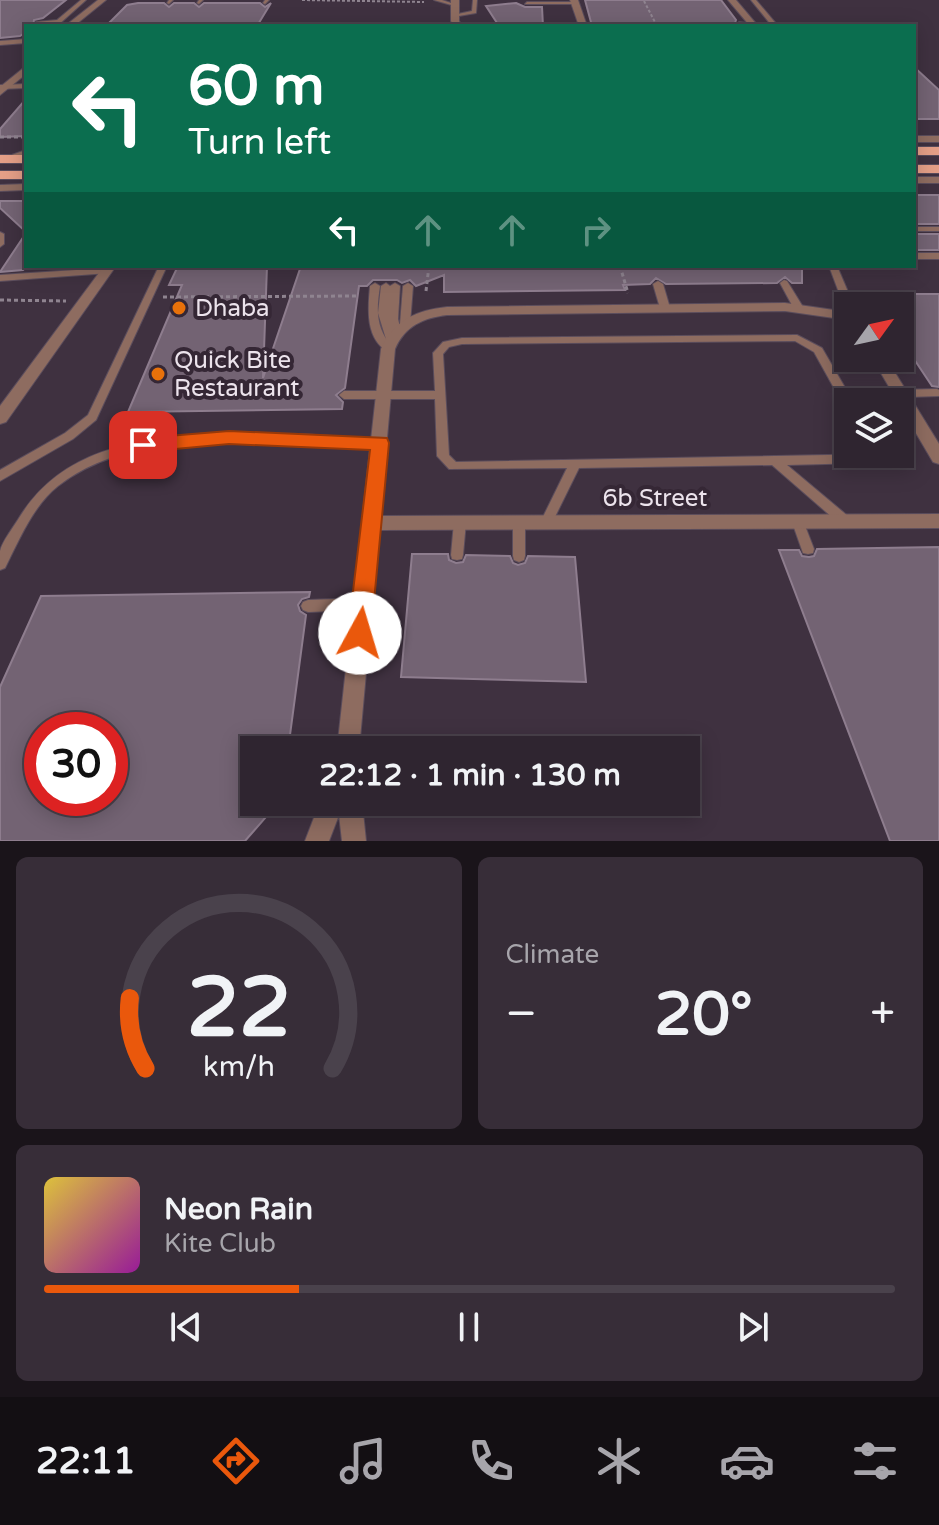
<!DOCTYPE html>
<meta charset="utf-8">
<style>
body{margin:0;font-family:"Varela Round",sans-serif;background:#372d38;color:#f1f3f6;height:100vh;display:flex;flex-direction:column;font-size:30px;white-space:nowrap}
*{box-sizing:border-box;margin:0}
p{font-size:26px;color:#a7a5ab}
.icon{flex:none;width:44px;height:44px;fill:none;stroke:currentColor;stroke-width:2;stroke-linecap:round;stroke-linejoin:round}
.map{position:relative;height:841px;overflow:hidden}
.details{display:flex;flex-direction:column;gap:16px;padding:16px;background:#1a141a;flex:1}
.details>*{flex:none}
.hud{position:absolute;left:24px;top:24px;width:892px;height:244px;border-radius:0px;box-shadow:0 4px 20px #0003,0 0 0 2px #4a424c;background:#0b6e4f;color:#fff;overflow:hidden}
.needle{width:52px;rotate:57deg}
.buttons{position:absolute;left:834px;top:292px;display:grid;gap:16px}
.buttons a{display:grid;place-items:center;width:80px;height:80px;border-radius:0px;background:#2f2530;box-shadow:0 4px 20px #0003,0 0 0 2px #4a424c;font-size:40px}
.speed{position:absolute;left:24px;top:712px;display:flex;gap:16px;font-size:40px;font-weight:700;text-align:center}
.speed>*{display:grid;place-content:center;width:104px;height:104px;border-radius:50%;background:#2f2530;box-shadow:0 4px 20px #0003,0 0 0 2px #4a424c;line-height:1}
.speed .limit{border:12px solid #d22;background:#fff;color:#111}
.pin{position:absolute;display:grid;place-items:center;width:68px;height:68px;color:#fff;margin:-34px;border-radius:16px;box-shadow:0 4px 12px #0006}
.me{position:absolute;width:88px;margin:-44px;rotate:6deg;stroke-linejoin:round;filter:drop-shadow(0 0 6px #0008)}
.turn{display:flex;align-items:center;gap:28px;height:168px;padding:0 32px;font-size:36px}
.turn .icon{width:104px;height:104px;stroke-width:2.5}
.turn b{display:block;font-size:56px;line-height:68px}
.lanes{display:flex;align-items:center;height:76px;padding:0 32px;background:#0003;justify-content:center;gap:40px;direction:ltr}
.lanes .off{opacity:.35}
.big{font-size:60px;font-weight:700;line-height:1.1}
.details .tile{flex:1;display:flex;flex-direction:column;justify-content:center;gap:12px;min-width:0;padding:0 28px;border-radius:12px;background:#372d38}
.details .dial{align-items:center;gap:0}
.dial svg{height:208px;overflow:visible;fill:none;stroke:#4a424c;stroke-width:7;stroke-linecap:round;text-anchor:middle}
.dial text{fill:#f1f3f6;stroke:none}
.song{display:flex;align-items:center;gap:24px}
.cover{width:96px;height:96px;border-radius:12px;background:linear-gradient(135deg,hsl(50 70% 55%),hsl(300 70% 35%))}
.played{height:8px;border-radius:4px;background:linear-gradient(90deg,#ea580c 30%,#4a424c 30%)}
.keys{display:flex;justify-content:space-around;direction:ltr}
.heat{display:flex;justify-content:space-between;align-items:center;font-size:44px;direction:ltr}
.details .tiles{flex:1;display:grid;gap:16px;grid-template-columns:1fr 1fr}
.tile:last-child{grid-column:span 2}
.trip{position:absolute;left:240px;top:736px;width:460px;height:80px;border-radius:0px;background:#2f2530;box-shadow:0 4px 20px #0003,0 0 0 2px #4a424c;font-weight:700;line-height:80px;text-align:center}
.tabs{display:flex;height:128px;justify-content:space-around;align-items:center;background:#130f13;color:#a7a5ab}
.tabs .icon{width:56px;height:56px}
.tabs .current{color:#ea580c}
.tabs b{font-size:36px;color:#f1f3f6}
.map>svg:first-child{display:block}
.building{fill:#736373;stroke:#8e7d8e;stroke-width:2;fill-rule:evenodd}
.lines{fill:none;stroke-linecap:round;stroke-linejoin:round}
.service-casing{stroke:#5b4d5c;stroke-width:2}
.minor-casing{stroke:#5b4d5c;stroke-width:2}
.primary-casing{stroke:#5b4d5c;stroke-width:2}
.path-far1{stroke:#8f8490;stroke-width:2;stroke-dasharray:3 2;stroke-linecap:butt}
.path{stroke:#8f8490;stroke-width:3;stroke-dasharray:4 3;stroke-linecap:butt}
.service{fill:#8e6c60;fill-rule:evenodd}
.minor{fill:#8e6c60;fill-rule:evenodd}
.primary{fill:#e49f87;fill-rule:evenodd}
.route{fill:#ea580c;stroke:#983908;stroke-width:2}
.food-dot{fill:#e8710a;stroke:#352735;stroke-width:3}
.labels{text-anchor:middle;stroke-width:8;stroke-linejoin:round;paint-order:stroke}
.poi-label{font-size:24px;fill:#ece3ec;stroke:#352735;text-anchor:start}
.street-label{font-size:24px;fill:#ece3ec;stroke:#352735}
</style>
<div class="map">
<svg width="939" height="841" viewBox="0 0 939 841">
<rect width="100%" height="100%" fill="#3f3140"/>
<path class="building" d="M0 0H66L43 18 34 20 33 26H26V32L20 36 0 38Z
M585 0H721L736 20 734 26H592Z
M138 3H164L169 7 174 3H194L199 7 204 3H260L265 7 271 3 257 26H106L127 5Z
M516 3 525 7H542L543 26H499L486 6Z
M914 67 939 90V119H914Z
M26 99V136L0 137V129Z
M914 195H939V224H914Z
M0 201H26V232L0 208Z
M26 233V267L23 270 0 272Z
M914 234H939V250H918L914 245Z
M178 266H267L263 378 301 266H802V283H792L785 277 777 283 666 284 656 278 650 284 623 285 625 290 444 292V275L416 286 410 280 402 283 397 280H373L367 286H359L345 388 336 395 343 402 342 409 128 412 182 285H169Z
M900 294H939V387L932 386 900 338Z
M939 547V841H890L779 550H799L802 556 809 557 814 556 817 549Z
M412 554H448L449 560 456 563 463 562 466 555 510 556 513 563 518 565 525 563 528 556 575 557 586 682 401 677Z
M310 592 309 597 302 599 298 605 300 611 306 615 288 750H254V802H279L245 841H0V687L41 596ZM42 730H110V798H42Z"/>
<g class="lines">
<g class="service-casing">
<path id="service" d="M81 0H86L57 26H51L54 24 36 22 57 20Z
M169 0H173L169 4 167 3Z
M199 0H203L199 4 197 3Z
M265 0H269L265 4 263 3Z
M434 0H442L457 5 455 6Z
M473 0H477L476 13 453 17V15L472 11Z
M751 0H756L778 26H772Z
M527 2H575L577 3 575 4H525Z
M739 22 755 24 752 26 737 25Z
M26 84V88L0 89V85Z
M26 150V154L4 161 0 159Z
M914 227H939V231H914Z
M0 232 4 234V244L0 247Z
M914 253H939V259H914Z
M159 266H167L96 420 73 439 0 481V470L65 433 88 415Z
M829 266H837L854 306H848V309L844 306Z
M106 268 109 269V273L0 281V275Z
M784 280 787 281 803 307 801 309H795L793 307 780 283Z
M658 281 663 284 670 308 668 310 665 311 660 308 653 284Z
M375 283 380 286C376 313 376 327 393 349L388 352C365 338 368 309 370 286Z
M386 283 390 286 395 283 400 286 398 319 401 331 399 333 394 334 396 339 391 342 386 339 378 313 381 286Z
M408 283 413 286 410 324 405 327 400 324 403 286Z
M797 335 822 348 847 391 937 389 939 390V396L851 399 853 402H848V407L844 406 814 352 795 341 462 344 449 347 443 354 449 455 456 462 880 454 878 457 865 463 787 465 849 517 851 521 849 525 845 526 841 525 772 465 579 468 550 527 546 528 542 527 540 523 567 468 449 469 437 456 435 399H344L339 395 344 391H435L433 353 443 342 462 338Z
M210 433 300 434 380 439 384 440 386 443 384 446 380 447C285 441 137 423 58 486 33 506 19 540 5 568L0 570C0 564 0 556 0 551 3 540 13 528 19 518 62 448 135 440 210 433Z
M460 517 464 518 466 522 463 555 462 559 457 560 452 559 451 555 454 522 456 518Z
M798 517 802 518 814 549 813 553 808 554 803 553 792 522 794 518Z
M519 518 523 519 525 523V556L524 560 519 562 514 560 513 556V523L515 519Z
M362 598 367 600 369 604 367 608 362 610 308 612 303 610 301 606 303 602 308 600Z"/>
</g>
<g class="minor-casing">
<path id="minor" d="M98 0H106L74 26H65Z
M451 0H459V21L462 26H454L451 21Z
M570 0H578L587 26H579Z
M728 0H736L758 26H750Z
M26 39V43L0 45V41Z
M26 66V74L0 95V87Z
M914 136H939V142H914Z
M914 177H939V183H914Z
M26 184V190L0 191V185Z
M104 266H116L6 422 0 424V406Z
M785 303 848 312V320L785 311 447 315C423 318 405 326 395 349L380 516 939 514V528L379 530 359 750H337L381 349C394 320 417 310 447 307Z
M872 358H886L939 444V464L933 462 900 406V402H898Z
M320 802H362L366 841H342L339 815 329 841H305Z"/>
</g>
<g class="primary-casing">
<path id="primary" d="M914 147H939V155H914Z
M0 155H26V163H0Z
M914 165H939V173H914Z
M0 171H26V179H0Z"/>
</g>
<path class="path-far1" d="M302 0 424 2
M644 1 657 26"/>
<path class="path" d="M0 137H26
M620 266 628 293
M426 291 429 266
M163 297 358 296
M0 300 66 301"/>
<use href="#service" class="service"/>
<use href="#minor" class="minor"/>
<use href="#primary" class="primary"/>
</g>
<path class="route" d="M229 431 387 438 389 443 371 633 368 641 360 644 351 641 348 633 370 450 229 444 143 452 134 445 143 438Z"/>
<g class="food-dot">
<circle cx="179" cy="308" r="8"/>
<circle cx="158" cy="374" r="8"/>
</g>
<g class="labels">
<g class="poi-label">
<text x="195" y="316">Dhaba</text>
<text x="174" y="368">Quick Bite<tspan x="174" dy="28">Restaurant</tspan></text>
</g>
<g class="street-label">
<text x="655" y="506">6b Street</text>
</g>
</g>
</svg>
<div class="buttons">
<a><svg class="needle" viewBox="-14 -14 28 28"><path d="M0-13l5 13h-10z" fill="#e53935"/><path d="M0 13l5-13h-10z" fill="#a7a5ab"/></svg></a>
<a><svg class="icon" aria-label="layers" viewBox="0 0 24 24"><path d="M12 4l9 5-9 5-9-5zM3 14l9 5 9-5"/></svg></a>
</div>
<div class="speed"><div class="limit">30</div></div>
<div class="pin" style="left:143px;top:445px;background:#d93025"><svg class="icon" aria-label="arrive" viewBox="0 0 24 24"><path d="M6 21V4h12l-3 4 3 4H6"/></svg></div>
<svg class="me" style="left:360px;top:633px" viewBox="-20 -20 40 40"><circle r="19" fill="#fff"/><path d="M0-13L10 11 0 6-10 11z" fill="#ea580c"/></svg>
<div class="trip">22:12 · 1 min · 130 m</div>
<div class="hud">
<div class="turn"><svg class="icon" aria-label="left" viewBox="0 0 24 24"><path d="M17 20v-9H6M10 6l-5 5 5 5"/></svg><div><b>60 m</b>Turn left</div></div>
<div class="lanes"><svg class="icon" aria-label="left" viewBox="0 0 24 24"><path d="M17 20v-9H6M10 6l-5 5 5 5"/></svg><svg class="icon off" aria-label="ahead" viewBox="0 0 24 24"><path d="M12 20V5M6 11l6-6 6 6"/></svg><svg class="icon off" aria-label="ahead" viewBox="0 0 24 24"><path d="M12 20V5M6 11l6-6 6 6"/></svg><svg class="icon off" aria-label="right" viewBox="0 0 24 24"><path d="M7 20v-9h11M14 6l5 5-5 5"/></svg></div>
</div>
</div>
<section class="details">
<div class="tiles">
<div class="tile dial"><svg viewBox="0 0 100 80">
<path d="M14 69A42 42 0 1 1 86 69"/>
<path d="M14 69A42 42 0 0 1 8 42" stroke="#ea580c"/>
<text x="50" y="56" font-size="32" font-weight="700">22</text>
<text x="50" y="72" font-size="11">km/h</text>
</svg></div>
<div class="tile"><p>Climate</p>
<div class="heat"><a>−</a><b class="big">20°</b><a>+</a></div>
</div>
<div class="tile">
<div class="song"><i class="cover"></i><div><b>Neon Rain</b><p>Kite Club</p></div></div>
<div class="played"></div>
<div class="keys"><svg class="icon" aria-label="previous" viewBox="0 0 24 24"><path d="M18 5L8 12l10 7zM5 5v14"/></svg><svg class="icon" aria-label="pause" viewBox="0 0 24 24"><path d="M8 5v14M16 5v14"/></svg><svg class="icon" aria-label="next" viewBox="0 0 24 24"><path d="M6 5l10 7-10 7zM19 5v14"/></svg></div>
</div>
</div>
</section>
<nav class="tabs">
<b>22:11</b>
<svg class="icon current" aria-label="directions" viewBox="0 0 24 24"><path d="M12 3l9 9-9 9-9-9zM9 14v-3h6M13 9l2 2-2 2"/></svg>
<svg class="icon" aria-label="music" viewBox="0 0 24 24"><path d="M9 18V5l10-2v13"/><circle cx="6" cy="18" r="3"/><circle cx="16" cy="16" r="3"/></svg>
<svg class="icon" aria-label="phone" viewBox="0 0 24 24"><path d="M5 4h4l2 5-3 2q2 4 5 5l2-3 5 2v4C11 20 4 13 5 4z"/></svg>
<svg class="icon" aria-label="climate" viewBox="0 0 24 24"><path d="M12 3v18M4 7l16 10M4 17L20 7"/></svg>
<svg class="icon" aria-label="car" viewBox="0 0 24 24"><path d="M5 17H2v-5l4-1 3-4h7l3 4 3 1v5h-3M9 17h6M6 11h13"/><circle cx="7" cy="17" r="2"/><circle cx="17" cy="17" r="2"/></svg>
<svg class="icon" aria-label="filters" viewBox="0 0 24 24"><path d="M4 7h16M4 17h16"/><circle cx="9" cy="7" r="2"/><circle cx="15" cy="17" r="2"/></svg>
</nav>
